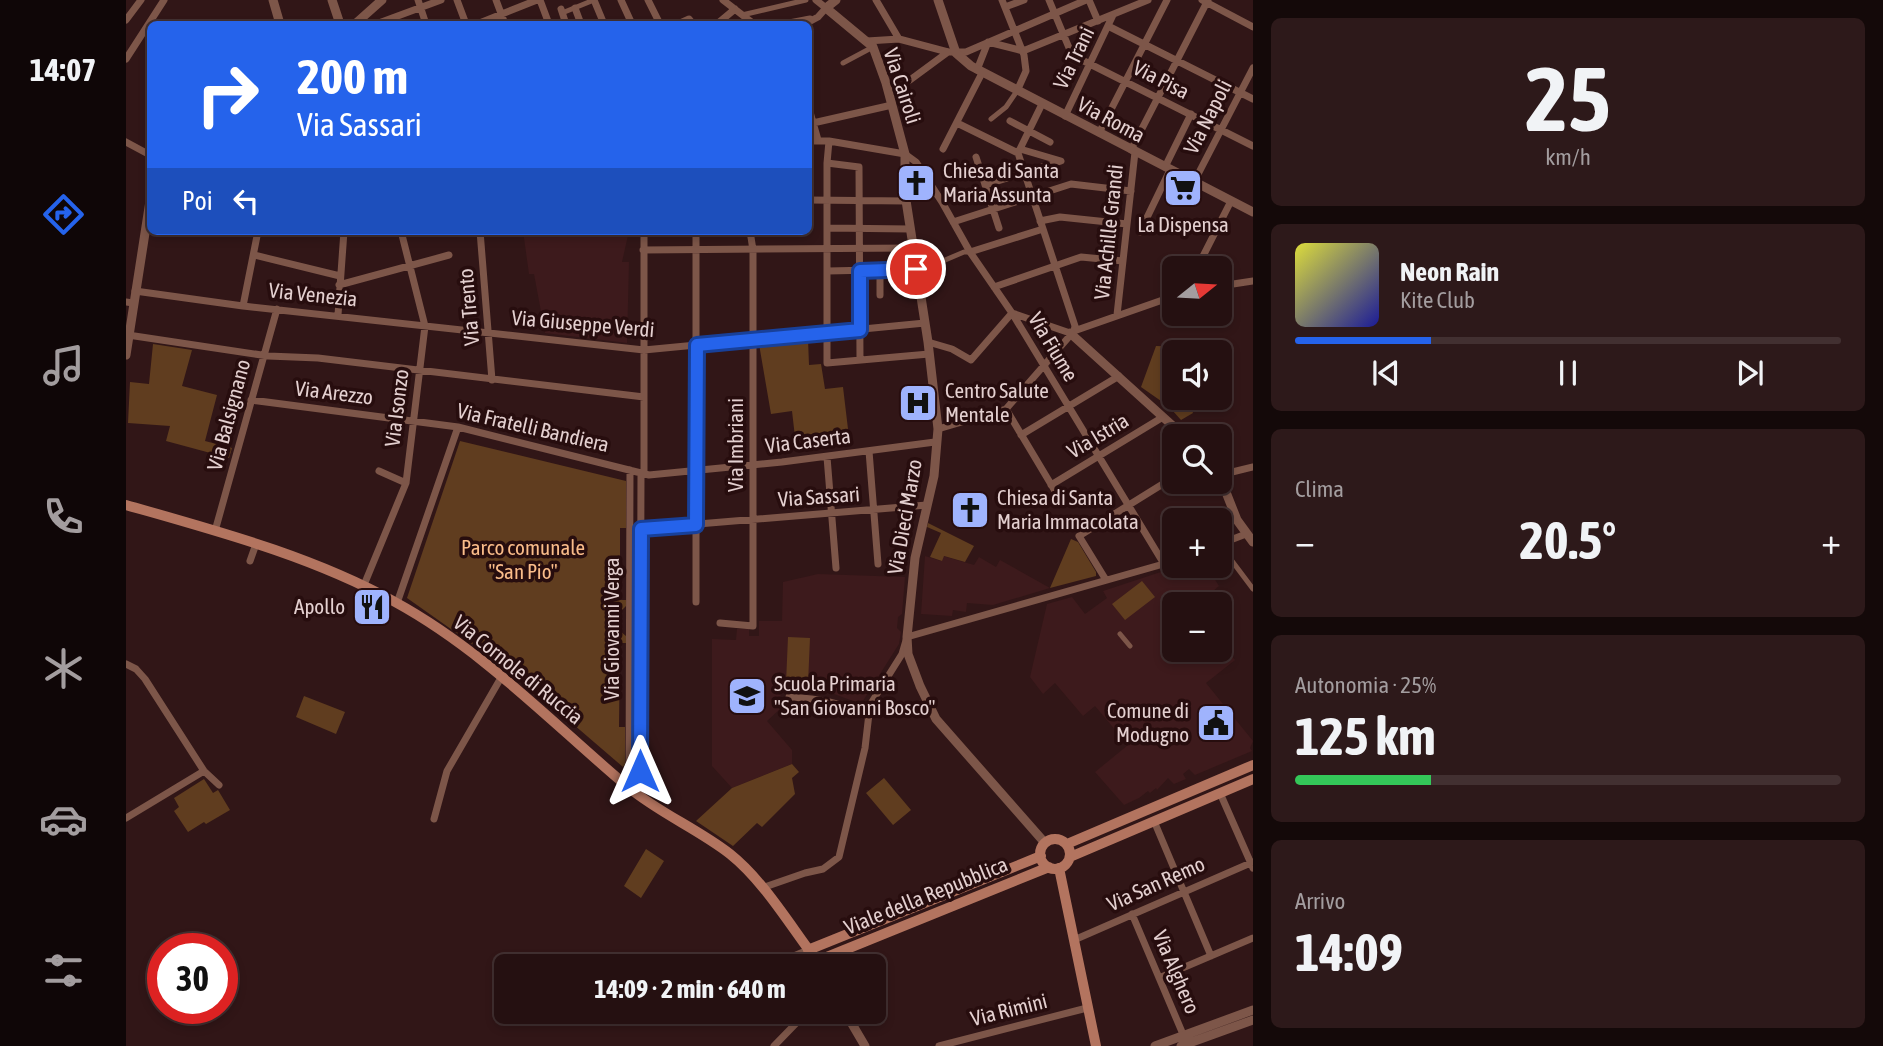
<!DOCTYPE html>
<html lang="it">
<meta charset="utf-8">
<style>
body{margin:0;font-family:"Asap Condensed",sans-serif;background:#2d191a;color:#f1f3f6;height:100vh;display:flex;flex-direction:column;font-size:26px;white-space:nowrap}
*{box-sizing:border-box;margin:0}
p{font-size:23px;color:#a39d9f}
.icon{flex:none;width:38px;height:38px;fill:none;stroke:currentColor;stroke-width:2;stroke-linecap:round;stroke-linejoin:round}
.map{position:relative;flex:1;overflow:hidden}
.sheet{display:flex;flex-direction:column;gap:18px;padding:18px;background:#140909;width:630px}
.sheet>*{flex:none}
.top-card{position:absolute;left:21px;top:21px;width:665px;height:214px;border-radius:10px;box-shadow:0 4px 10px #0003,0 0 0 2px #423031;background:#2563eb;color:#fff;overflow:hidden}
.needle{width:46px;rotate:72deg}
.controls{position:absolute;left:1036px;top:256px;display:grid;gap:14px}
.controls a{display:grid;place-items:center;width:70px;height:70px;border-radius:10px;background:#251011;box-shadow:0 4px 10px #0003,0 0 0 2px #423031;font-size:35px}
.speed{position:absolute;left:21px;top:933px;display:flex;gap:14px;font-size:35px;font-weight:700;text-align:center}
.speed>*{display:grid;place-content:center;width:91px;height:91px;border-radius:50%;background:#251011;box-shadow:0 4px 10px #0003,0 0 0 2px #423031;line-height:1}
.speed .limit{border:10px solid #d22;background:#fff;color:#111}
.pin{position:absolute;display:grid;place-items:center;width:60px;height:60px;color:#fff;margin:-30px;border:4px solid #fff;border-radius:50%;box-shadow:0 2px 7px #0007}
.me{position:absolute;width:77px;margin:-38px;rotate:0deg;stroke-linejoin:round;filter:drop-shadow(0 0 5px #0008)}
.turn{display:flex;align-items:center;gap:24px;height:147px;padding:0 35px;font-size:32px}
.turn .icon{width:91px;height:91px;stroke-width:2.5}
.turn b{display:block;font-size:49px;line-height:60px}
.then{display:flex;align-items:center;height:66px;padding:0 35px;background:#0003;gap:14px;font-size:26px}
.big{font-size:52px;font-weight:700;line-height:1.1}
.sheet .card{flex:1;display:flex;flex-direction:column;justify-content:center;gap:10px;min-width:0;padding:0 24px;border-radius:10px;background:#2d191a}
.sheet .dial{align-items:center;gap:0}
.dial b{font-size:91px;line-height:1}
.song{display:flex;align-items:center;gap:21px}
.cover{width:84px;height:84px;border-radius:10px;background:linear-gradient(135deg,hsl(60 70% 55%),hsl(240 70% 35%))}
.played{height:7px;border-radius:4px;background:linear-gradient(90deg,#2563eb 25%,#423031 25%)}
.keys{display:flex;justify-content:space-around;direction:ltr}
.heat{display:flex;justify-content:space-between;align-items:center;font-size:38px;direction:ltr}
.charge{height:10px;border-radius:5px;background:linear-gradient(90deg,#34c759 25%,#423031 0)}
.trip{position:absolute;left:368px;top:954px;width:392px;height:70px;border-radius:10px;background:#251011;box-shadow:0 4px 10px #0003,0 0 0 2px #423031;font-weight:700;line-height:70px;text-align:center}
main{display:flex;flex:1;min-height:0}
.tabs{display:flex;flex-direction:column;width:126px;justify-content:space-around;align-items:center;background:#0f0607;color:#a39d9f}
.tabs .icon{width:49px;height:49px}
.tabs .active{color:#2563eb}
.tabs b{font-size:32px;color:#f1f3f6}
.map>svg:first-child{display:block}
.built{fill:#3d1a1c}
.green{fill:#603d1f}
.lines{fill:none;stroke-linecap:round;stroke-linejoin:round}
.pedestrian{stroke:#7d5649;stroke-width:5}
.minor{stroke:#7d5649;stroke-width:7}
.tertiary{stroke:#7d5649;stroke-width:9}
.secondary{stroke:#b3745f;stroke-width:10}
.route-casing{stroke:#184099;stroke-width:18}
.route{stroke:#2563eb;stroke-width:12}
.labels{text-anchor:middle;stroke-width:7;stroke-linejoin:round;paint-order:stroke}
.street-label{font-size:21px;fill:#e4d0d0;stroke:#270d0e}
.poi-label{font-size:21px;fill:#e4d0d0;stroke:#270d0e;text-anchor:start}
.park-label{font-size:21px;fill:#fbbd8a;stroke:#270d0e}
</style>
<main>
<nav class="tabs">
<b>14:07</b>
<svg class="icon active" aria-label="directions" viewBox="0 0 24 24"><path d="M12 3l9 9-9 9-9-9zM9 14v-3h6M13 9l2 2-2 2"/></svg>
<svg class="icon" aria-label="music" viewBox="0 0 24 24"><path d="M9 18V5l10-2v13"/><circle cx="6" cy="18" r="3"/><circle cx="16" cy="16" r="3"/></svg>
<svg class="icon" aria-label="phone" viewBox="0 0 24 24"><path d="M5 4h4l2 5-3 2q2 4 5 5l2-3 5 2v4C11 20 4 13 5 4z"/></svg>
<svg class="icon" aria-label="climate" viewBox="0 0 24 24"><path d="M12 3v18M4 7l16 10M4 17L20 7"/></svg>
<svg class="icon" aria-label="car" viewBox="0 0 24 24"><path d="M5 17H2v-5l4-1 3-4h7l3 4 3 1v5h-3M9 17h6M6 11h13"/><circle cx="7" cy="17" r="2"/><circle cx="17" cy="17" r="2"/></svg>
<svg class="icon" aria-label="filters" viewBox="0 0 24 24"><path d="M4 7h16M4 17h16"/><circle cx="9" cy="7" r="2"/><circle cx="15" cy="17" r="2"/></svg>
</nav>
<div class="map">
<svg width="1127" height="1046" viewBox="0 0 1127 1046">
<rect width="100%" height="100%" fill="#311617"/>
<path class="built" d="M397 231H503L496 262H503L501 343 419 333 408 274H403Z
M799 556 815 561 817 556 848 565 853 557 870 567 874 560 924 588 867 605 841 603 840 612 827 610 826 616 795 614Z
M1056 565H1080L1093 586 1072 604H1048V649H1094V642L1109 660 1080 683 1127 741 1124 748 1126 751 1069 775 1063 769 1057 774 1060 779 1048 784 1042 778 1031 790 1030 788 1024 793 1022 791 1013 798 998 805 969 772 1002 745 969 706 957 716 929 683 917 694 904 677 921 604 946 597 959 614 981 598 977 591Z
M692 574 779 577 776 614 772 617 771 628 775 632 773 644 735 704 700 691 655 682 654 709 641 721 666 750V764L606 788 586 766V639L610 640 611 629H623V636H633V621H656L657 582Z"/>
<path class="green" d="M682 339 683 365 695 364 699 389 717 387 722 429 669 437 666 411 645 414 633 344Z
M27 344 66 350 56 386 91 395 79 441 106 448 103 458 40 441 44 426 2 423 4 382 23 384Z
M1030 346 1057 347 1059 352H1048V397H1062L1067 413 1055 420 1037 400 1035 401 1015 387Z
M334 441 500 481V528H494V600H500V606L494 612V631L500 636V643H494L493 727H499V764L497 767 390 675 281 598Z
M802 523 848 546 839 562 818 556 816 561 804 557 815 533 801 527Z
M945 539 952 542 970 572V576L924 588Z
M1016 581 1029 597 999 620 986 604Z
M662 637 684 638 682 684 660 683Z
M178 696 219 712 210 734 170 717Z
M666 764 673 772 666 778 669 794 636 827 631 823 607 846 570 821 606 788Z
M758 778 785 810 767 825 740 793Z
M78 779 87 793 92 790 104 810 80 824 78 822 62 832 48 811 53 807 48 798Z
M520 849 538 861 515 898 498 886Z"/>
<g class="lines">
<path class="pedestrian" d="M436 13 468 0
M616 15 680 0
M717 63 747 47
M865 119 880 107 891 91
M791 272 838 252H844
M1097 549 1127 589
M994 634 1004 646"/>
<path class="minor" d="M292 0 300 24
M331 0 340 24
M370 0 379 24
M414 0 423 24
M468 0 478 24
M495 0 506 24
M522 0 534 24
M597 0 628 24
M750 0 773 39
M876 0 898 55 900 71 891 91
M923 0 946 55 1127 146
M963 0 972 21
M1076 0 1127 27
M879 7 898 0
M449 8 455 24
M435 9 440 24
M0 20 15 0
M250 24 315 0
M351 24 411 0
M552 24 563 19 567 24
M591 24 609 9
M658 24 684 19
M679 24 692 17 700 8 690 0
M982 26 1127 99
M741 41 773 39 822 52H840L960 0
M897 51 1022 0
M0 59 38 0
M851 70 862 42 897 51
M784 80 822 52
M916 104 892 153 949 326 948 331
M682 105 692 140
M939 116 987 15
M884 121 924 142
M687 123 766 105
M831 123 892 153
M973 133 1041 0
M682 141H703L779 154 790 162 816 202 844 252 886 313 1038 564
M703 141 701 163V363L803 354
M0 142 24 155
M817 149 856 73
M1005 150 1082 0
M850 157 873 228
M701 163 733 167 734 360
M1039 167 1065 114
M1068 182 1127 68
M859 185 935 161 894 149
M682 200 780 201
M914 221 934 217 1001 224
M827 222 945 184 1005 191
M701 228 784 229
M354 231 366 380
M518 231V474
M1014 232 1044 170
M517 250 787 248
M844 252 917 229
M128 255 214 276
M1071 268 1105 201
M754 270V295
M702 271 790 269
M213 285 323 255
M1094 286 1127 281
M868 287 955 257 997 261
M9 291 117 306 518 350 799 323
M0 302 7 303
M117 306 132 231
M886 313 944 333
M212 315 218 231
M991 315 1009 152
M2 335 142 356 192 358 518 397
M802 342 826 349 845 360 886 313
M125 400 332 427 523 475 656 462 809 442
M880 409 935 501
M812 429 880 409 948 331 1048 296
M895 435 993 376
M743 451 752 564
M701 457 710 568
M253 471 280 483
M1094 475 1127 467
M925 485 1037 417
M512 529 801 505
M89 531 151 309
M1094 544 1120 534
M124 561 130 544
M980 580 953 536 1048 477
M238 585 280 483 299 326 275 231
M570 602V231
M271 603 332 427
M594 623 627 626V250L624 231
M0 664 10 669 19 679 78 771 93 785
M663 697C694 699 713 702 742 716
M503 788 504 470
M1094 793 1127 868
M514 795 515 473
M0 818 78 771
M308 819 321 771 376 676
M1028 821 1085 956
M636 888 679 873 697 869 713 857 739 748 744 705 776 654 781 637 1048 561
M1006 914 1059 1039
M948 940 1127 862
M644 966 682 950
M1033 978 1127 938
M648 1046 681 1012
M813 1046 961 1008"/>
<path class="tertiary" d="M147 0 154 24
M206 0 214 24
M710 0 700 8 747 47 760 83 779 154V194L802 342 812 429 808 476 789 558 781 637 782 654 794 686 810 719 919 843
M812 0 830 53 845 66 1127 212
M229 24 256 0
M944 333 1058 436
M0 355 24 201
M1094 477 1111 520 1127 542
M719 1012 739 1046
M1029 1046 1127 1010
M1055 1046 1127 1020"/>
<path class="secondary" d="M0 505C91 531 186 556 269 602 357 650 426 723 502 787 533 813 572 829 604 854 638 881 665 927 691 961L923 867
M914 854a15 15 0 1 1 30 0a15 15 0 1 1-30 0Z
M941 844 1127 765
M944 857 1127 779
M933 868 970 1046
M682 950 915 856"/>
</g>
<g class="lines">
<g class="route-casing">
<path id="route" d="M514 771 515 529 570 525 571 345 734 330V271L790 269"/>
</g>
<use href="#route" class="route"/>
</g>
<defs>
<g id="church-square" transform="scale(2.0125)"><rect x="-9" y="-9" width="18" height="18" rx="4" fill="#9fb3fd" stroke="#270d0e"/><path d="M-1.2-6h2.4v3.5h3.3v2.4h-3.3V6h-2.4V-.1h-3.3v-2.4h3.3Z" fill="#111"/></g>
<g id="supermarket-square" transform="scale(2.0125)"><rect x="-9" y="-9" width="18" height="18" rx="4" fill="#9fb3fd" stroke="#270d0e"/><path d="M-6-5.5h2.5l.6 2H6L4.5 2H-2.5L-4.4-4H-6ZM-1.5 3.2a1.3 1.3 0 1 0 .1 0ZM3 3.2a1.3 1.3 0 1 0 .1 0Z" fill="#111"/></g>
<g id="hospital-square" transform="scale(2.0125)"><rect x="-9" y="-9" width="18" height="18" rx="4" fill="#9fb3fd" stroke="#270d0e"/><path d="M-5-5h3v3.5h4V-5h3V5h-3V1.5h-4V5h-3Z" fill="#111"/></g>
<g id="restaurant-square" transform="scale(2.0125)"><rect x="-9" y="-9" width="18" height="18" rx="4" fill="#9fb3fd" stroke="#270d0e"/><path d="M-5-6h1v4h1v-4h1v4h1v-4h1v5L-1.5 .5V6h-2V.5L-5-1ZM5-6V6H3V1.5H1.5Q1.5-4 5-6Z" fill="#111"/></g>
<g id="school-square" transform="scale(2.0125)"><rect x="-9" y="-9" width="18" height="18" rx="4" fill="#9fb3fd" stroke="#270d0e"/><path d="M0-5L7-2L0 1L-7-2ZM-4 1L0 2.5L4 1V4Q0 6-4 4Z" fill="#111"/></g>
<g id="civic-square" transform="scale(2.0125)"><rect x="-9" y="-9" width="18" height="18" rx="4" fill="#9fb3fd" stroke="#270d0e"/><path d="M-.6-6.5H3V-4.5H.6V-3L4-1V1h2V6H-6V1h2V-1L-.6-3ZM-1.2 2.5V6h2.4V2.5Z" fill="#111"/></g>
</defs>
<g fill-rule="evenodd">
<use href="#church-square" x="790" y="183"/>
<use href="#supermarket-square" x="1057" y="188"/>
<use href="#hospital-square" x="792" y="403"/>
<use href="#church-square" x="844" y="510"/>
<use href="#restaurant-square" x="246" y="607"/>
<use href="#school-square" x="621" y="696"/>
<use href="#civic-square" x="1090" y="723"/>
</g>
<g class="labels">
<g class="street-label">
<text transform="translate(948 58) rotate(-64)" y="7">Via Trani</text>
<text transform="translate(1035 80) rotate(27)" y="7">Via Pisa</text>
<text transform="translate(776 86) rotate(72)" y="7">Via Cairoli</text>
<text transform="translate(1082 117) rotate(-63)" y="7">Via Napoli</text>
<text transform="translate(985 120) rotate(28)" y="7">Via Roma</text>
<text transform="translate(983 232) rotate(-84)" y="7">Via Achille Grandi</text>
<text transform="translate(187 295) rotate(6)" y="7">Via Venezia</text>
<text transform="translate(343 307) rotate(-95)" y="7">Via Trento</text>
<text transform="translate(457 324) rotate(5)" y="7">Via Giuseppe Verdi</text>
<text transform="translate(927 347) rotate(59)" y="7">Via Fiume</text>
<text transform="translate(208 393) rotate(7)" y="7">Via Arezzo</text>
<text transform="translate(271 408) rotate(-83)" y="7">Via Isonzo</text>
<text transform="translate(103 415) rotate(-75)" y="7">Via Balsignano</text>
<text transform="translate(407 428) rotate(13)" y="7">Via Fratelli Bandiera</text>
<text transform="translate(972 436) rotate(-31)" y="7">Via Istria</text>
<text transform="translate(682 441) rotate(-7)" y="7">Via Caserta</text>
<text transform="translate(610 445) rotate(-90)" y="7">Via Imbriani</text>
<text transform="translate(693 497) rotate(-4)" y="7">Via Sassari</text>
<text transform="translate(779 517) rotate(-80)" y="7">Via Dieci Marzo</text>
<text transform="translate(486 629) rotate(-90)" y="7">Via Giovanni Verga</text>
<text transform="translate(392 670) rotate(39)" y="7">Via Cornole di Ruccia</text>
<text transform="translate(1030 884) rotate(-24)" y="7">Via San Remo</text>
<text transform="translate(800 896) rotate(-22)" y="7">Viale della Repubblica</text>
<text transform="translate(1050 972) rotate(67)" y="7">Via Alghero</text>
<text transform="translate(883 1010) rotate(-14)" y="7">Via Rimini</text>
</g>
<g class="poi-label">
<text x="817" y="178">Chiesa di Santa<tspan x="817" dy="24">Maria Assunta</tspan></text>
<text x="1057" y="232" text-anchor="middle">La Dispensa</text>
<text x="819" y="398">Centro Salute<tspan x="819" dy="24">Mentale</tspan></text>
<text x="871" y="505">Chiesa di Santa<tspan x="871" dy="24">Maria Immacolata</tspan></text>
<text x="219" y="614" text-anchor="end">Apollo</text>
<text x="648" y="691">Scuola Primaria<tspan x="648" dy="24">"San Giovanni Bosco"</tspan></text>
<text x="1063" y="718" text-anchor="end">Comune di<tspan x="1063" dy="24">Modugno</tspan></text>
</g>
<g class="park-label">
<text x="397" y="555">Parco comunale<tspan x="397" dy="24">"San Pio"</tspan></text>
</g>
</g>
</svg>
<div class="controls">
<a><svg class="needle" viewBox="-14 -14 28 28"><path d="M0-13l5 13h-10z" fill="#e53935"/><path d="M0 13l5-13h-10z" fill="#a39d9f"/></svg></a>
<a><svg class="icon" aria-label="sound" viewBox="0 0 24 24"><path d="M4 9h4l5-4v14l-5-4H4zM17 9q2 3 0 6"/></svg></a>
<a><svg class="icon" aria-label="search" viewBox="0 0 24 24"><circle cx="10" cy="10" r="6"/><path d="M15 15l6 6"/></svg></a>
<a>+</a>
<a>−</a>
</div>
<div class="speed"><div class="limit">30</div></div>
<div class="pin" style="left:790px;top:269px;background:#d93025"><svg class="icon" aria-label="arrive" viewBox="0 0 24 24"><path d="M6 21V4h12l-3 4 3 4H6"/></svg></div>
<svg class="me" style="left:514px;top:771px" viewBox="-20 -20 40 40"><path d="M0-17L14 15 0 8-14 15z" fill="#2563eb" stroke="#fff" stroke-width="4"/></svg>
<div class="trip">14:09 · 2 min · 640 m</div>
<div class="top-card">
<div class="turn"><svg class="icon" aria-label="right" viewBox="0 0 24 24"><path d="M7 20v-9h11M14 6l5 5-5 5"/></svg><div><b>200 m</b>Via Sassari</div></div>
<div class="then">Poi<svg class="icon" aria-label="left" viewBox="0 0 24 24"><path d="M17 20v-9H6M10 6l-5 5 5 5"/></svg></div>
</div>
</div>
<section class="sheet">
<div class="card dial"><b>25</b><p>km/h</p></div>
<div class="card">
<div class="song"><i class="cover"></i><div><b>Neon Rain</b><p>Kite Club</p></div></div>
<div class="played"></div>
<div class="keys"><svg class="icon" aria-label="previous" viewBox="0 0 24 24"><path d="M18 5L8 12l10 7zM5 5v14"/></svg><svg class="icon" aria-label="pause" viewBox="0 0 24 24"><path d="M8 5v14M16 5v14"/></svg><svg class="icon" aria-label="next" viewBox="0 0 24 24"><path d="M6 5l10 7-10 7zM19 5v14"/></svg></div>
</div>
<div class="card"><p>Clima</p>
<div class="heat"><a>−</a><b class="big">20.5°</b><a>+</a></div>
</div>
<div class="card"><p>Autonomia · 25%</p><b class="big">125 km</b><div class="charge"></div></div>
<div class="card"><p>Arrivo</p><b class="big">14:09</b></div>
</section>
</main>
